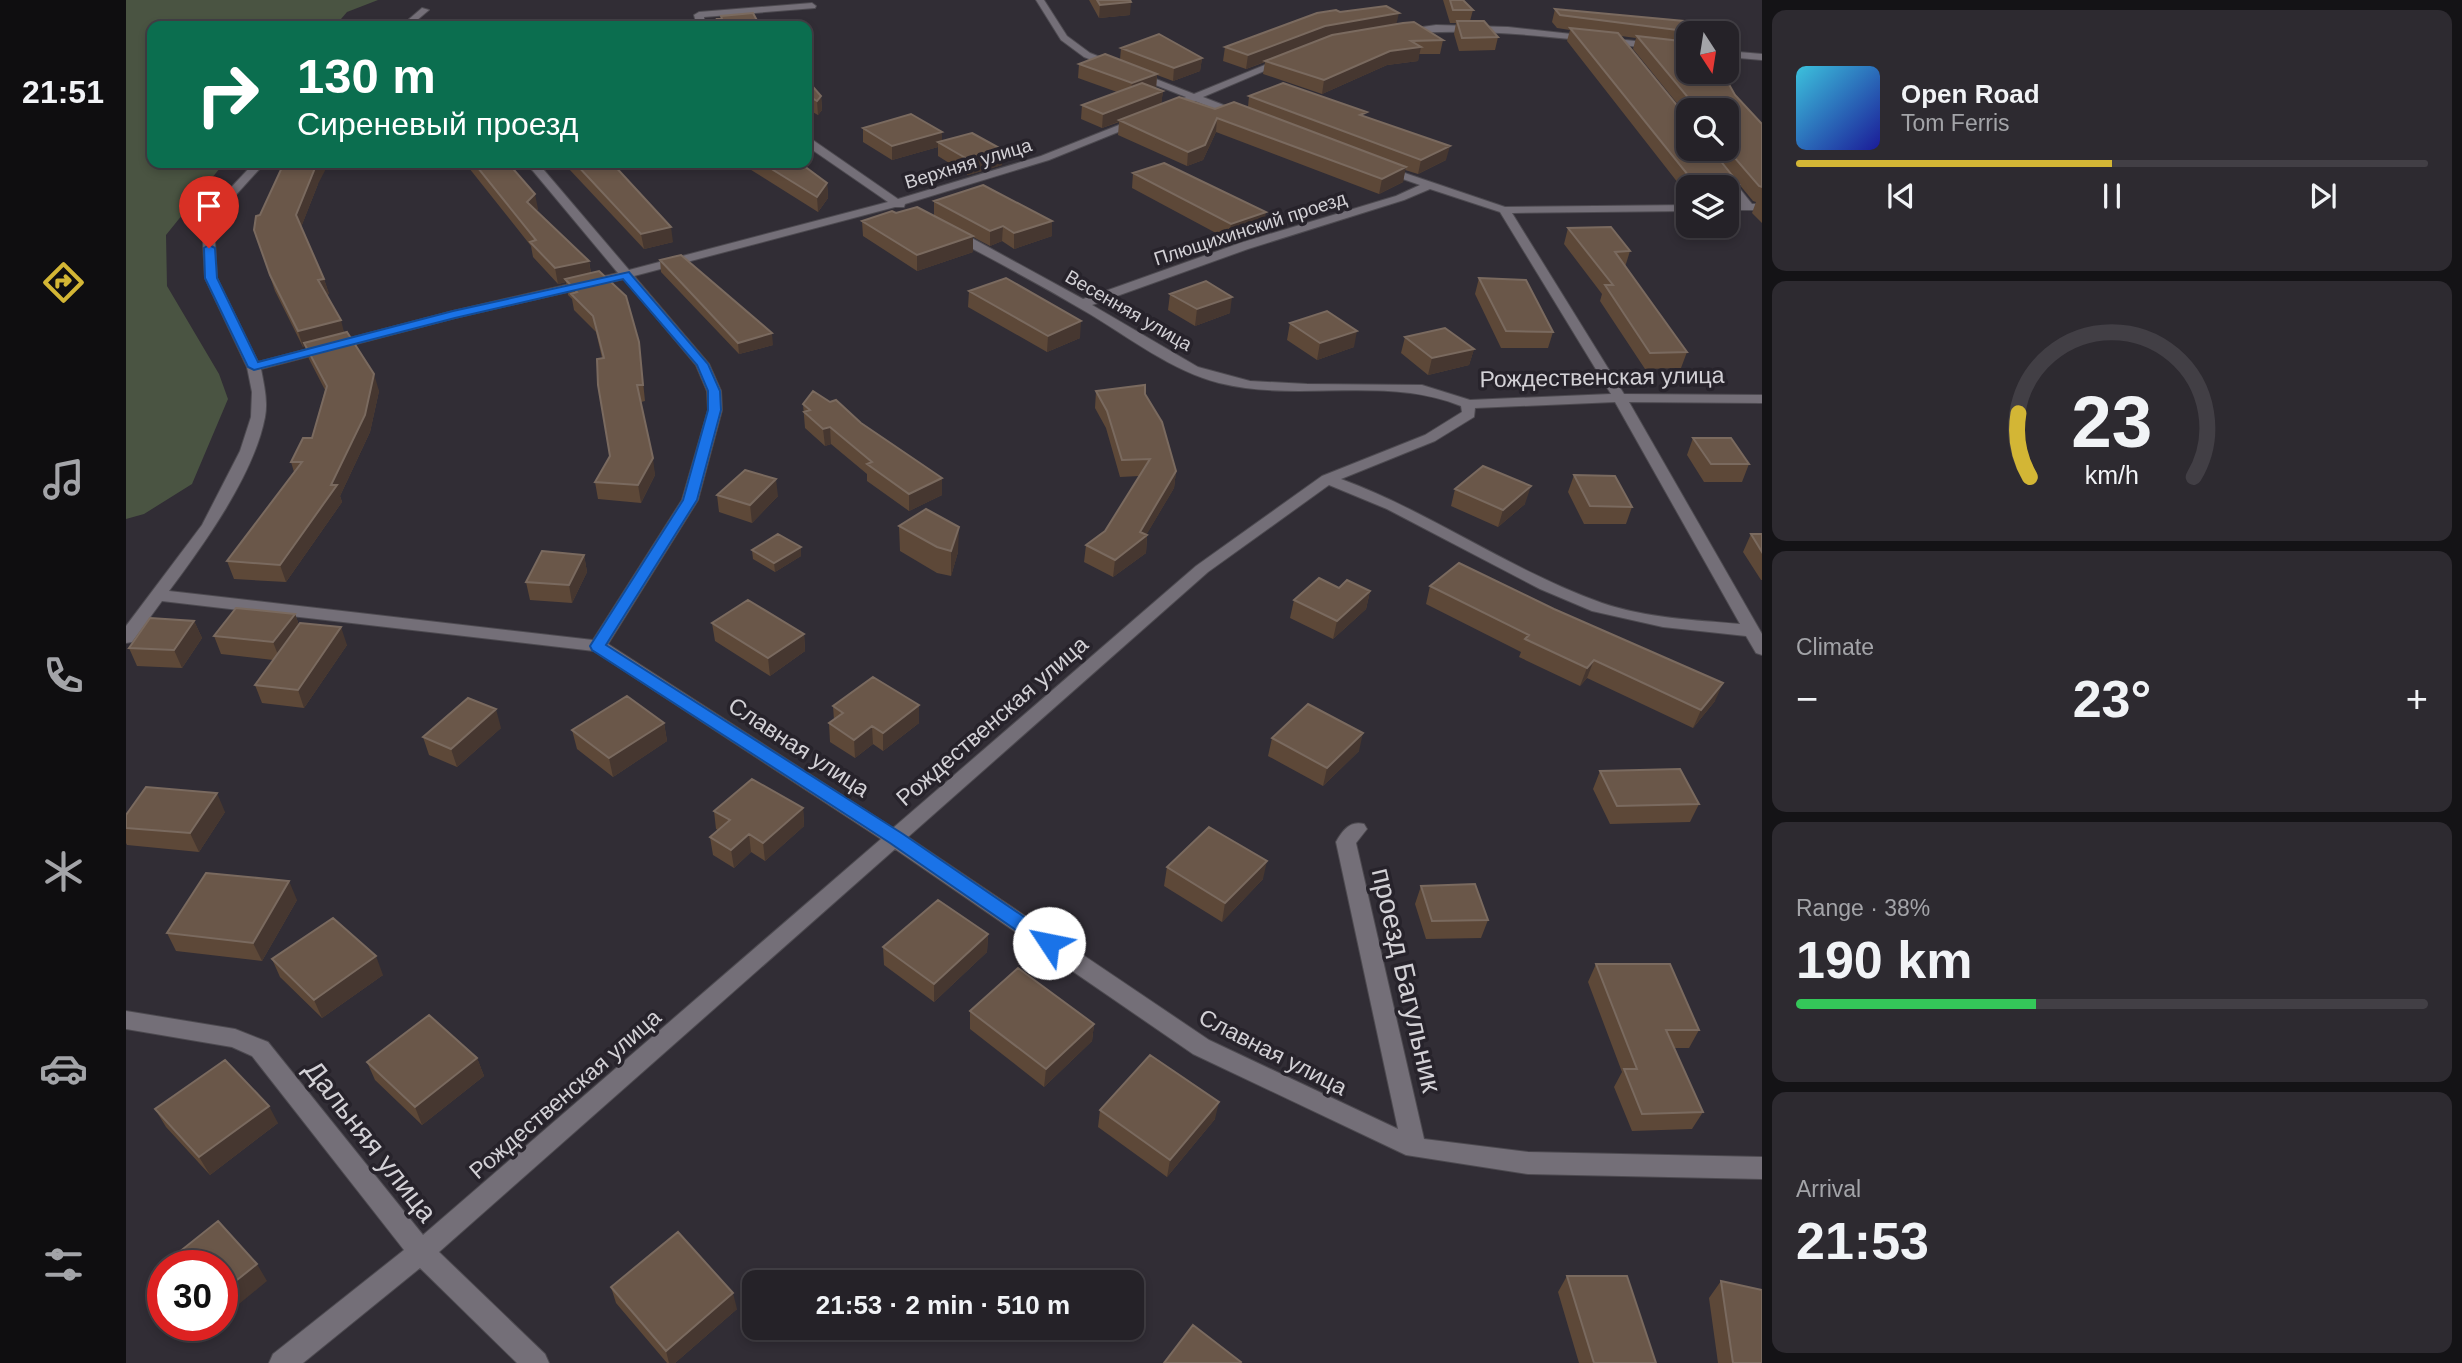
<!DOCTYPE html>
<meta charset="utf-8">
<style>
body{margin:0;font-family:Helvetica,sans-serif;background:#2d2a30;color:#f1f3f6;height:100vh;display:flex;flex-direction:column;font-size:26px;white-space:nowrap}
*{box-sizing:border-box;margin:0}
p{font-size:23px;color:#a3a4a8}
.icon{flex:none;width:38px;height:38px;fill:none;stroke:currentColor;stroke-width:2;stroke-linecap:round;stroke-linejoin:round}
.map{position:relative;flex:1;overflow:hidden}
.details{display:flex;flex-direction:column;gap:10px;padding:10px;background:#141316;width:700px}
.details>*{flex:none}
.guide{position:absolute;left:21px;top:21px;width:665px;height:147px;border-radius:14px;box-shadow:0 4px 10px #0003,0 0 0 2px #423f45;background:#0b6e4f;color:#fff;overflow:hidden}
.needle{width:46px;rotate:168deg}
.tools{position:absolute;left:1550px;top:21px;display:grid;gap:14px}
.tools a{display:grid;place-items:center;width:63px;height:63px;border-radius:14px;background:#252228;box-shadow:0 4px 10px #0003,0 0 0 2px #423f45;font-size:35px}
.speed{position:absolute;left:21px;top:1250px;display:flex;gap:14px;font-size:35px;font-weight:700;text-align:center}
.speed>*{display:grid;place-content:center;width:91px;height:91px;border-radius:50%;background:#252228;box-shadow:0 4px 10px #0003,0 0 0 2px #423f45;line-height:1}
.speed .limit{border:10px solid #d22;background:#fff;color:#111}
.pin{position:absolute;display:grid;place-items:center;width:60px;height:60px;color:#fff;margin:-72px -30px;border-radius:50% 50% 50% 0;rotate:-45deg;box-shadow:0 0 7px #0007}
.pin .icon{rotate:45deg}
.me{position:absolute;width:77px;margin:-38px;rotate:304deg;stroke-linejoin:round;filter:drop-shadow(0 0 5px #0008)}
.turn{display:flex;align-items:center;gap:24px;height:147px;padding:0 35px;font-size:32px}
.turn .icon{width:91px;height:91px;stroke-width:2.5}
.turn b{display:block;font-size:49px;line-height:60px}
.big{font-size:52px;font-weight:700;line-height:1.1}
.details .card{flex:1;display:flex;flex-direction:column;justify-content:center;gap:10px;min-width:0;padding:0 24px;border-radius:14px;background:#2d2a30}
.details .dial{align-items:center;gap:0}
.dial svg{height:182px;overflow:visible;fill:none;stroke:#423f45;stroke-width:7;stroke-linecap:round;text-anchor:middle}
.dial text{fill:#f1f3f6;stroke:none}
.song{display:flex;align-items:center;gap:21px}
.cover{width:84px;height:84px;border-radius:10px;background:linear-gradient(135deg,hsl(190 70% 55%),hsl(240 70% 35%))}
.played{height:7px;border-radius:4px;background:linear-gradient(90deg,#d3b635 50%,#423f45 50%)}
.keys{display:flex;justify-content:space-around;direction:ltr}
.heat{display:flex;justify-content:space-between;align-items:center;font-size:38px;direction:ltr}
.charge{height:10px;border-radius:5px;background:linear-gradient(90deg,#34c759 38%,#423f45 0)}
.trip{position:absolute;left:616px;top:1270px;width:402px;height:70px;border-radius:14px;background:#252228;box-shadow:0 4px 10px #0003,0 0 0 2px #423f45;font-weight:700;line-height:70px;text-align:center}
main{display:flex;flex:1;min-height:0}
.dock{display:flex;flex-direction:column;width:126px;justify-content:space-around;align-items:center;background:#0f0e10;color:#a3a4a8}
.dock .icon{width:49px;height:49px}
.dock .selected{color:#d3b635}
.dock b{font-size:32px;color:#f1f3f6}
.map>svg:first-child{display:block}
.green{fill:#4a5442}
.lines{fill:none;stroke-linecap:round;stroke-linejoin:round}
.minor-casing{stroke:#4d4a50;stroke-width:2}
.minor{fill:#746f78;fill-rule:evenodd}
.wall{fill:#5d4838;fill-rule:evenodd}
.shaded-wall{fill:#463730}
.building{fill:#6a5749;stroke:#7a6a5f;stroke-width:2}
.route{fill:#1a73e8;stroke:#114b97;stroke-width:2}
.labels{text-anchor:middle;stroke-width:7;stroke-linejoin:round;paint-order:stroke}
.far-street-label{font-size:19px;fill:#d3d1d6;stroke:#27232b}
.street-label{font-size:23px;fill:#d3d1d6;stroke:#27232b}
.near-street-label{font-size:28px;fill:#d3d1d6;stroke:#27232b}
</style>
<main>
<nav class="dock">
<b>21:51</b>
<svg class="icon selected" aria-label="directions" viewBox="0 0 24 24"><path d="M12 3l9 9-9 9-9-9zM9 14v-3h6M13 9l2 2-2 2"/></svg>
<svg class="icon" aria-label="music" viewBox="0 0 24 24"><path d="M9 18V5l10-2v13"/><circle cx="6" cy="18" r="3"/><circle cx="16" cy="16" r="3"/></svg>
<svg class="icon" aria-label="phone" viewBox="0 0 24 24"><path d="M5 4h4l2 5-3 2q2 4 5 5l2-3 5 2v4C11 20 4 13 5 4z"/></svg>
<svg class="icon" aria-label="climate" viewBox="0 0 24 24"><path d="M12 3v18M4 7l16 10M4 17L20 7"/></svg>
<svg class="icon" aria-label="car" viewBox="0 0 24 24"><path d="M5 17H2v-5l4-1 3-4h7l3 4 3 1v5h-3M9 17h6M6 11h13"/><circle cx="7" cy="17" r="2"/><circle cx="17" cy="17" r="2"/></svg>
<svg class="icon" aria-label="filters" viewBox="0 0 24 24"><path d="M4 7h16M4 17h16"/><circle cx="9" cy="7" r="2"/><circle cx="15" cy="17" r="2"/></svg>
</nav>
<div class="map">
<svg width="1636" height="1363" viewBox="0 0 1636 1363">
<rect width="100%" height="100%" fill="#312d35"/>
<path class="green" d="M0 0H252L221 12 209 26H26V163H98L40 235 41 286 93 374 102 399 66 484 18 514 0 519Z"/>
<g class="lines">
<g class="minor-casing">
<path id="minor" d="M910 0H918L941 36 964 53 1068 94 1156 58 1164 60 1077 97 1118 113V117H1110L1069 101 1042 111 1037 108 1038 106 1060 97 958 57 935 40Z
M686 3 690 6 689 8 578 17 579 26H571L568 15 573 12Z
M296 8 303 10 284 26H275Z
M1310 25 1382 27 1563 47V53C1466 42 1371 26 1274 34L1269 31Z
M1601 51 1636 54V60L1601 57Z
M1013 117 1018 120 1017 122 923 160 779 204 778 207H769L508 276 583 364 595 391 596 410 572 500 482 644 767 828 1070 566 1196 476 1299 435 1336 412 1335 406C1259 375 1173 403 1093 383 1046 371 1004 338 962 313 917 286 869 261 823 236V230H831L957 299 1114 243 1270 196 1294 185 1254 171 1252 169 1258 166 1379 207 1563 205V211L1386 213 1498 394 1636 395V403L1503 402 1636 634V655L1630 653 1620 636 1537 627 1466 611 1414 589 1261 509 1203 485 1082 572 782 837 1083 1040 1272 1129 1210 842C1216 831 1224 820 1238 824L1241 829 1230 843 1298 1139 1402 1152 1636 1157V1179L1402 1174 1280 1155 1067 1054 769 849 313 1252 419 1354 423 1363H391L294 1268 177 1363H143L147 1354 278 1250 126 1056 106 1047 0 1029V1011L109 1029 142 1042 297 1235 755 839 468 651 36 601 6 642 0 643V626L76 525 114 451 125 417 126 392 121 367 79 278 77 242 97 196 128 163H139L108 197 89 242 91 278 132 362 327 311 492 273 407 171 405 169 410 163H420L417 169 503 270 762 202 688 151 681 144V136L772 199 915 156ZM1304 189 1374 212 1485 394 1344 400 1296 385 1181 384 1124 381 1072 367 966 305 1122 249 1278 200ZM498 279 570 365 581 391 582 410 556 500 467 640 43 591C78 544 128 475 139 417 142 401 138 385 135 369L329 318ZM1489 402 1614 624C1568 620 1520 618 1476 603 1385 571 1305 512 1215 479L1309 441 1348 417 1349 408Z
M1572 149H1582L1626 204H1636V210H1601V204H1614Z"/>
</g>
<use href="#minor" class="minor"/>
</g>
<path class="wall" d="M963 0H1004V15L973 18Z
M1317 0H1337L1347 10 1344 21 1372 37 1369 50 1333 51 1328 34 1330 23H1324Z
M1429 9 1575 33H1563V72L1609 95 1636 124V223L1626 213 1630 202 1627 201 1603 172 1613 184 1607 199 1601 200V187H1563V197L1441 41 1444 30 1431 28 1426 22ZM1495 36 1510 38 1507 49 1563 118V110H1601V149H1563Z
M1214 12 1271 24 1317 40 1314 54H1293L1292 61 1261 65 1196 94 1137 74 1139 62 1120 69 1097 61 1099 47Z
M995 48 1076 58 1074 71 1047 81 1031 75 1030 88 1037 91 1035 104 1089 109 1122 107 1123 96 1240 117 1320 160 1292 174 1279 170 1277 182 1253 194 1090 132 1077 160 1061 166 992 135 993 122 976 128 955 119 956 105 991 92 952 78 953 64 994 60Z
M681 80 695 96 696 110 692 115 681 109Z
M737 128 816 132V141L876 165 842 175 812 156V147L766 160 737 142Z
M339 163H382L412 209 410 211 463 261 465 273 513 342 519 401 515 402 529 475 515 503 472 499 469 482 484 456 476 358 470 332 448 310 446 299 442 295 440 282 432 284 407 257 405 246Z
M442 163H486L547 242 518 249 443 169Z
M614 163H674L701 183 702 198 692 212Z
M1007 173 1137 227 1103 240 1006 188Z
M192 184 175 227 198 279 203 294 200 295 218 332 253 391 244 432 214 496 216 502 160 582 108 579 101 561 168 472 165 462 186 438 199 390 183 359 179 347H177L149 291 128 230 134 215Z
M808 201 926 236 888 249 876 241 864 246 847 237V252L791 271 737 236 736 221 770 213 808 216Z
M1442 228 1504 251 1499 267 1561 352 1555 368 1519 369 1474 301 1476 294 1438 244Z
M534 260 647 345 613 354 535 272Z
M1353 278 1427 332 1422 348H1375L1349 294Z
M843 291 954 338 921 352 842 307Z
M1044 294 1104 313 1069 326 1042 310Z
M1164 323 1228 347 1191 360 1161 340Z
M1279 337 1348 349 1343 365 1302 375 1275 353Z
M970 391 1019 394 1050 471 1048 488 1020 535H1021L1020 553 987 577 958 562 960 545 979 531 1013 476 994 477 980 428 969 408Z
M677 404 816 495 783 511 741 481V474L705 444 699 446 679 428Z
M1567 438 1623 464 1616 482H1578L1561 455Z
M1448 475 1506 507 1500 524H1458L1442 492Z
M1329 489 1399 504 1372 527 1325 506Z
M591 495 652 496 626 523 593 512Z
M773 526 832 552 825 576 811 573 774 551Z
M1625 534H1636V580H1635L1617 552Z
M675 547V556L649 572 627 559 626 550Z
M458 555 461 572 446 603 404 600 400 582Z
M1304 586 1428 609 1589 701 1567 728 1461 678 1454 686 1393 657 1395 652 1300 604Z
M1213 588 1244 591 1240 609 1207 639 1164 618 1168 600Z
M169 614 173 625 221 645 178 708 136 703 129 685 147 660 95 654 88 636Z
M68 621 76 638 56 668 11 666 3 648Z
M586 623 678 634 679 651 644 676 589 641Z
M793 705V723L757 751 747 744 729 758 704 742 703 723 708 720 707 706Z
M538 723 541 741 487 777 451 749 446 730Z
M375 728 331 767 303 755 297 737Z
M1146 738 1233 751 1197 786 1142 756Z
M1474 771 1573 804 1564 822 1484 824 1467 789Z
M677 808 678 826 639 861 625 852 608 868 587 855 584 837 592 830 590 829 588 811Z
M99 812 73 852 1 845 0 843V815Z
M1041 867 1137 879 1096 922 1038 886Z
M1295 886 1362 920 1355 938 1300 939 1289 904Z
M171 900 136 961 50 951 41 933Z
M862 934 861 952 808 1002 758 965 757 947Z
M146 959 257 975 196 1018 154 977Z
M1470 964 1573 1030 1563 1048H1548L1577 1112 1566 1129 1506 1131 1488 1087 1496 1072 1462 982Z
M844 1011 968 1024 966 1041 918 1087 844 1029Z
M351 1058 358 1076 296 1125 249 1080 241 1062Z
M29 1109 152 1123 84 1175 40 1127Z
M974 1110 1089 1119 1041 1177 972 1127Z
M1441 1276 1530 1363H1453L1432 1292Z
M1595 1281 1636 1363H1592L1583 1298Z
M485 1287 611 1309 549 1363H541L490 1303Z"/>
<path class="shaded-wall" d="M1005 2 1004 15 973 18 974 5Z
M1273 13 1270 26 1197 39 1120 69 1122 55 1199 26Z
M1295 47 1292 61 1261 65 1196 94 1198 80 1264 51Z
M1076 58 1074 71 1047 81 1048 68Z
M1031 74 1030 88 1004 97 1006 83Z
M1037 91 1035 105 976 128 977 114Z
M695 96 696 110 692 115 691 101Z
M1091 118 1090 132 1077 160 1061 166 1062 152Z
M816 132V145L812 142V147L766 160V146Z
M1324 146 1320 160 1292 174 1295 160Z
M877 150 876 165 842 175 843 160Z
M191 163H203L192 184 174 230 170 215Z
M1280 167 1277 182 1253 194 1256 179Z
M701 183 702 198 692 212 691 197Z
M409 194 412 209 404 217 401 202Z
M1140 212 1137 227 1103 240 1105 224Z
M926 221V236L888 249V233Z
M877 226 876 241 864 246V231Z
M545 227 547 242 518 249 515 234Z
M847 236V252L791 271V255Z
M463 261 465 276 439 279 440 282 432 284 429 268Z
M198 279 203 294 197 296 192 280Z
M1106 297 1104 313 1069 326 1071 309Z
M215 320 219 336 178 343 179 347H177L172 331Z
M955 321 954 338 921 352 922 336Z
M1231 331 1228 347 1191 360 1194 343Z
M646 333 647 345 613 354 612 343Z
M1348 349 1343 365 1302 375 1306 358Z
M248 374 253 391 244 432 214 496 216 502 160 582 154 565 205 485Z
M704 427 705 444 699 446 697 429Z
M527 458 529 475 515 503 512 485Z
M1050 471 1048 488 1019 537 1021 535 1020 553 987 577 989 560 1014 532Z
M816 478V495L783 511V494Z
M650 479 652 496 626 523 624 505Z
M1405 486 1399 504 1372 527 1377 510Z
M833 527 832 552 825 576V551Z
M675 547V556L649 572 648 563Z
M458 555 461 572 446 603 443 585Z
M1244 591 1240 609 1207 639 1211 621Z
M169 614 175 631 154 660 147 642Z
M68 621 76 638 56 668 48 650Z
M215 627 221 645 178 708 172 690Z
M678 634 679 651 644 676 642 658Z
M1468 660 1461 678 1454 686 1461 668Z
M1597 683 1589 701 1567 728 1575 710Z
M793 705V723L757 751V733Z
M370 709 375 728 331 767 325 749Z
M538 723 541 741 487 777 483 758Z
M746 726 747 744 729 758 728 740Z
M1237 733 1233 751 1197 786 1201 768Z
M91 793 99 812 73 852 64 833Z
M677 808 678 826 639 861 637 843Z
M623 834 625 852 608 868 605 850Z
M1141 861 1137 879 1096 922 1099 903Z
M163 881 171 900 136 961 127 943Z
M862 934 861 952 808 1002V984Z
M250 956 257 975 196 1018 188 1000Z
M968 1024 966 1041 918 1087 920 1069Z
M351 1058 358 1076 296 1125 289 1107Z
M1093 1102 1089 1119 1041 1177 1044 1160Z
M143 1106 152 1123 84 1175 73 1157Z
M131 1264 141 1281 96 1318V1292Z
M607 1293 611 1309 549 1363H543L540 1351Z
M73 1325H88L79 1333Z"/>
<path class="building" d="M971 0H1004L1005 2 974 5Z
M1324 0H1337L1347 10H1327Z
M1260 6 1273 13 1199 26 1122 55 1099 47 1191 13 1210 10 1214 12Z
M1429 9 1569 22 1575 33 1434 15Z
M627 13 634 26H594L591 19H596L595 16Z
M1331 21H1358L1372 37 1336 38Z
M1288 22 1317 40 1285 41 1295 47 1264 51 1198 80 1139 61 1206 35 1277 23Z
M1444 28 1492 33 1563 120V149H1585L1613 184 1570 185Z
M1033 34 1076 58 1048 68 995 48Z
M1511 36 1563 42V72H1596L1609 95 1636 124V187L1633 186 1601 149V110H1570V107Z
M979 54 1031 74 1006 83 953 64Z
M681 80 695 96 691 101 681 95Z
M1016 83 1037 91 977 114 956 105Z
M1157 83 1241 112 1234 115 1324 146 1295 160 1123 96Z
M1053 97 1089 109 1108 102 1280 167 1256 179 1091 118 1079 145 1062 152 993 120Z
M785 114 816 132 766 146 737 128Z
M846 133 877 150 843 160 812 142Z
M158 163H191L170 215 198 279 192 280 215 320 172 331 144 275 128 230 130 216 134 215Z
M348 163H382L409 194 401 202 463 261 429 268 404 242 410 240Z
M449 163H486L545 227 515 234Z
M636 163H674L701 183 691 197Z
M1038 163 1140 212 1105 224 1007 173Z
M857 185 926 221 888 233 877 226 864 231 808 201Z
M791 207 847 236 791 255 736 221 766 211 770 213Z
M1485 227 1504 251 1489 252 1561 352 1524 353 1479 285H1487L1442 228Z
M555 255 646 333 612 343 534 260Z
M473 271 500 296 513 342 517 385H511L527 458 512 485 469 482 484 456 472 385 471 359 478 358 467 316 445 294 451 292 439 279Z
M880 278 955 321 922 336 843 291Z
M1353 278 1400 280 1427 332 1380 331Z
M1080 281 1106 297 1071 309 1044 294Z
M1201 311 1231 331 1194 343 1164 323Z
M1319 328 1348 349 1306 358 1279 337Z
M221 332 248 374 239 415 205 485H211L154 565 101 561 176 462H165L177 438H186L201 386 178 343Z
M1019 385V394L1036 422 1050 471 1014 532 1021 535 989 560 960 545 979 531 1024 459 996 460 981 411 970 391Z
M687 391 704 402 710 400 735 423 816 478 783 494 741 464 746 462 704 427 697 429 678 412 684 410 677 404Z
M1567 438H1605L1623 464H1585Z
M1357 466 1405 486 1377 510 1329 489Z
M619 470 650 479 624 505 591 495Z
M1448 475 1489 476 1506 507 1464 506Z
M800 509 833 527 825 551 811 547 773 526Z
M652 534 675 547 648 563 626 550Z
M1625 534H1636V552Z
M416 551 458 555 443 585 400 582Z
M1333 563 1428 609 1597 683 1575 710 1468 660 1461 668 1399 639 1403 635 1304 586Z
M1193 578 1213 588 1221 580 1244 591 1211 621 1168 600Z
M622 600 678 634 642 658 586 623Z
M110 608 169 614 147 642 88 636Z
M24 618 68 621 48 650 3 648Z
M174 623 215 627 172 690 129 685Z
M747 677 793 705 757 733 746 726 728 740 703 723 717 713 707 706Z
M501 696 538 723 483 758 446 730Z
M342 698 370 709 325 749 297 737Z
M1182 704 1237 733 1201 768 1146 738Z
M1554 769 1573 804 1491 806 1474 771Z
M626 779 677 808 637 843 623 834 605 850 584 837 604 820 588 811Z
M20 787 91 793 64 833 0 828V815Z
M1083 827 1141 861 1099 903 1041 867Z
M80 873 163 881 127 943 41 933Z
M1349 884 1362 920 1306 921 1295 886Z
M812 900 862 934 808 984 757 947Z
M207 918 250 956 188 1000 146 959Z
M1470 964H1544L1573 1030H1540L1577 1112 1516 1114 1498 1069H1511Z
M892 968 968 1024 920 1069 844 1011Z
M303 1015 351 1058 289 1107 241 1062Z
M1024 1055 1093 1102 1044 1160 974 1110Z
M99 1060 143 1106 73 1157 29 1109Z
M92 1221 131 1264 96 1292V1265H37V1282L28 1272Z
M552 1232 607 1293 540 1351 485 1287Z
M1441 1276H1501L1530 1363H1468Z
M1595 1281 1636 1290V1363H1607Z
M1067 1325 1115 1362 1114 1363H1038Z"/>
<path class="route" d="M83 245 89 248 91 278 132 362 327 311 503 272 582 364 594 391 595 410 571 500 480 645 777 834 929 938 932 943 929 948 923 950 916 948 764 843 466 650 464 646 557 500 582 410V391L571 365 497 279 329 318 128 370 122 367 79 278 78 248Z"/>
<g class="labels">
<g class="far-street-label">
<text transform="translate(842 163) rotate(-17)" y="7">Верхняя улица</text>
<text transform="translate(1124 228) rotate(-18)" y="7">Плющихинский проезд</text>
<text transform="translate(1003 310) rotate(30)" y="7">Весенняя улица</text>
</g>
<g class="street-label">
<text transform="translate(1476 377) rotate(-1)" y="8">Рождественская улица</text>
<text transform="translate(866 721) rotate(-41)" y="8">Рождественская улица</text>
<text transform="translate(673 747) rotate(33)" y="8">Славная улица</text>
<text transform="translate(1147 1052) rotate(27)" y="8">Славная улица</text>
<text transform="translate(439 1094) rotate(-41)" y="8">Рождественская улица</text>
</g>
<g class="near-street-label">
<text transform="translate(1281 980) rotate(77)" y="10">проезд Багульник</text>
<text transform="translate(245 1141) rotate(52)" y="10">Дальняя улица</text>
</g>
</g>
</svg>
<div class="tools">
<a><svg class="needle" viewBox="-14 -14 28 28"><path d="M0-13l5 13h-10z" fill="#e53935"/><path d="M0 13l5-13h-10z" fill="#a3a4a8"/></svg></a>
<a><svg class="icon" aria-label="search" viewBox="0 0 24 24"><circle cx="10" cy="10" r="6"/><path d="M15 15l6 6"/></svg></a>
<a><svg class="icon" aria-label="layers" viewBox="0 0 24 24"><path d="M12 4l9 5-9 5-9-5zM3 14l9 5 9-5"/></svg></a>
</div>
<div class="speed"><div class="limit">30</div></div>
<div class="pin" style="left:83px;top:248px;background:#d93025"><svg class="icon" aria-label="arrive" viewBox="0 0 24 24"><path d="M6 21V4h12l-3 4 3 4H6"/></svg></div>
<svg class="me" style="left:923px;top:943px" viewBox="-20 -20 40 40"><circle r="19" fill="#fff"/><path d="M0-13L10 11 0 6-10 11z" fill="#1a73e8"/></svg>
<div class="trip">21:53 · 2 min · 510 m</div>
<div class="guide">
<div class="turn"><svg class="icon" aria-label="right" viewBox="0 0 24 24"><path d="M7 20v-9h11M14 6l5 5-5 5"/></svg><div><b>130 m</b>Сиреневый проезд</div></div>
</div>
</div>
<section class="details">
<div class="card">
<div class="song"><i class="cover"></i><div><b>Open Road</b><p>Tom Ferris</p></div></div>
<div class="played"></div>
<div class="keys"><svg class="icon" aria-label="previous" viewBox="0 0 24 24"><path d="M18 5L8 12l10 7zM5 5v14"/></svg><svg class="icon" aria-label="pause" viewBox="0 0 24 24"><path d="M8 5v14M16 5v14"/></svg><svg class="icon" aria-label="next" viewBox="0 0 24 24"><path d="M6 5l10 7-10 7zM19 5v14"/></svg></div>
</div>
<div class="card dial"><svg viewBox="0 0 100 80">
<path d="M14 69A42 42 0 1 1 86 69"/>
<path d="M14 69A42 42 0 0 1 9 41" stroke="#d3b635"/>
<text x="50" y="56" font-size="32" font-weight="700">23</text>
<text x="50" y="72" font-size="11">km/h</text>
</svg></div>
<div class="card"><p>Climate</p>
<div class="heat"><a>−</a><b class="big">23°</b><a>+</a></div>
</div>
<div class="card"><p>Range · 38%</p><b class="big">190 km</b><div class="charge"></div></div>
<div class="card"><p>Arrival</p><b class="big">21:53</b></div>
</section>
</main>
